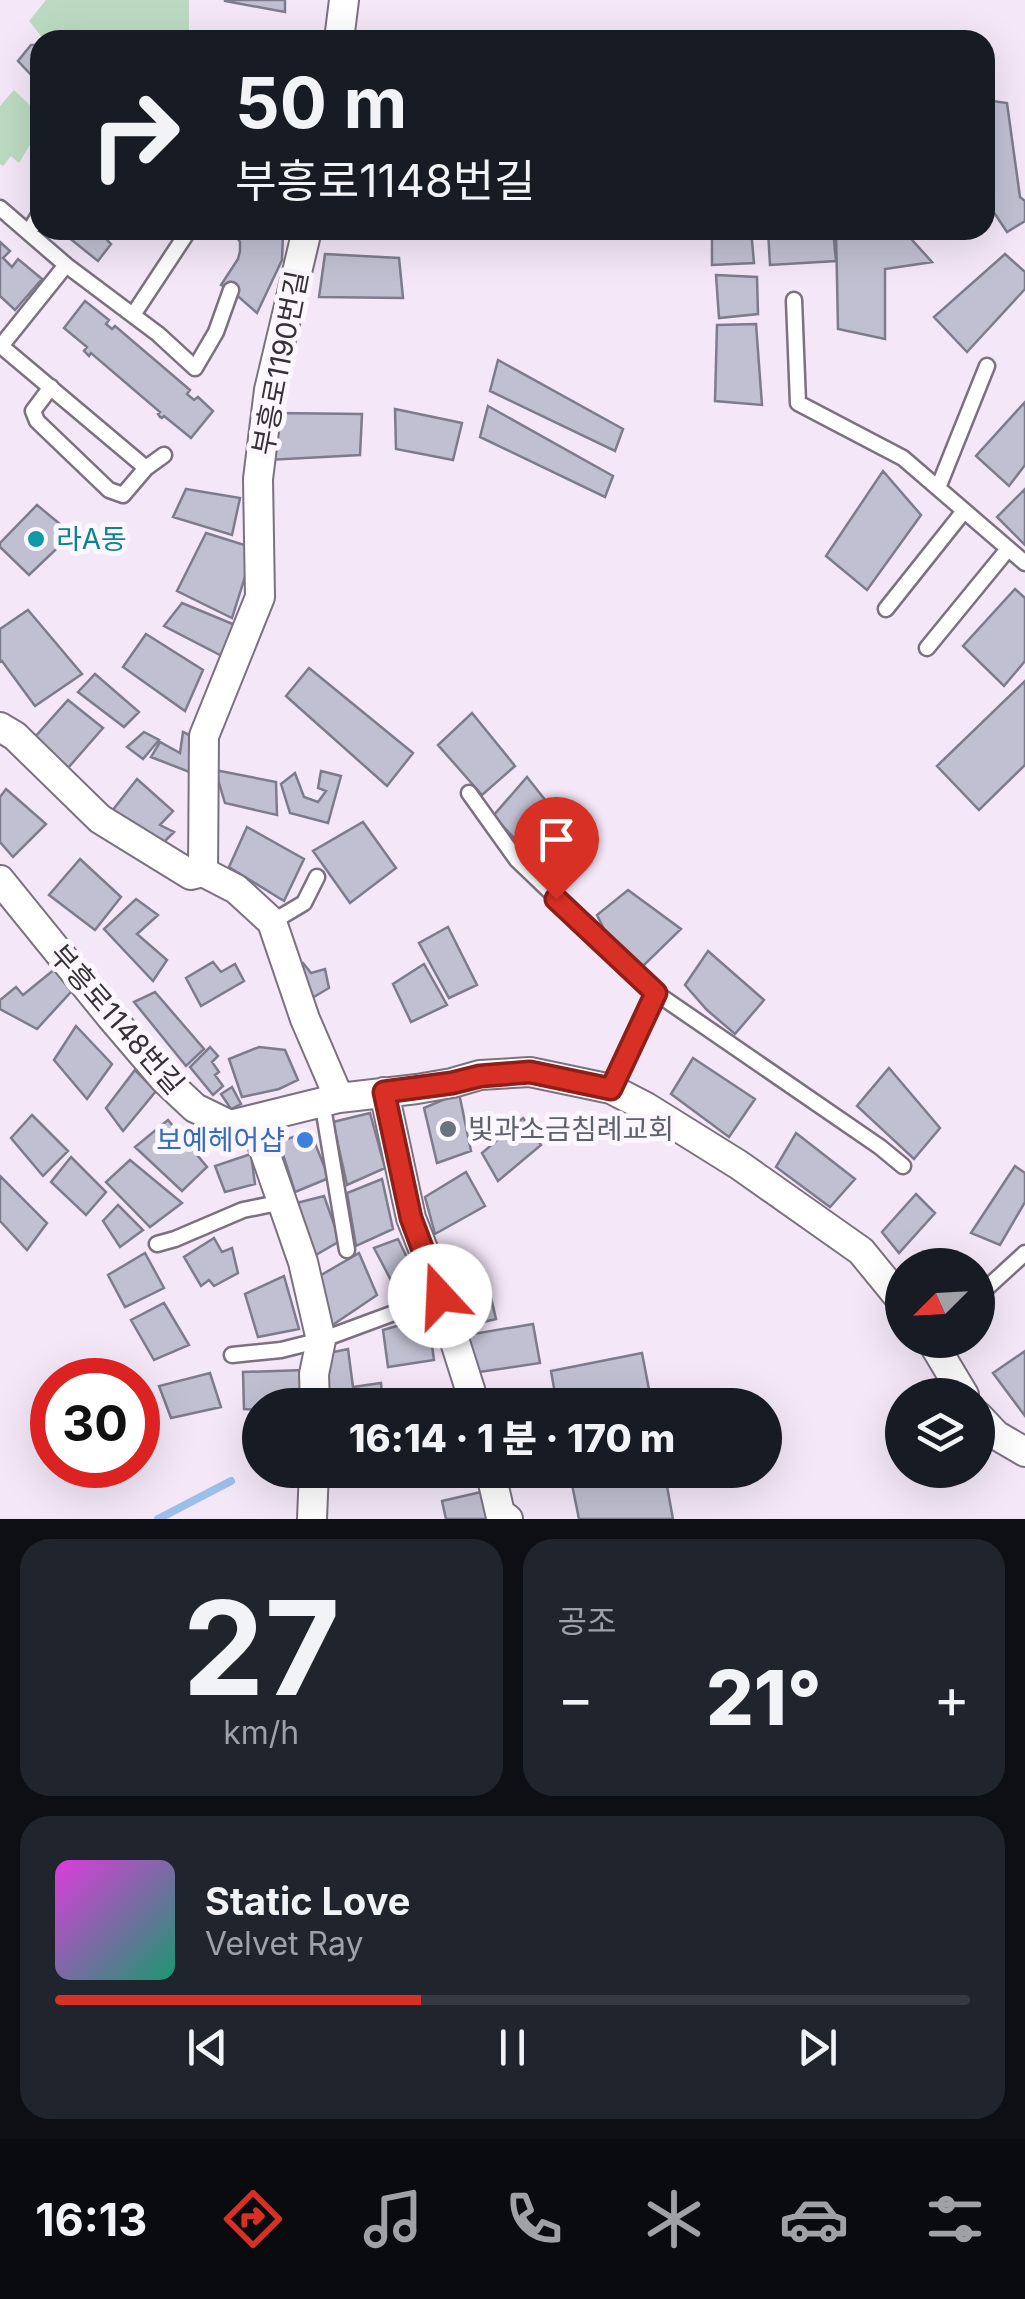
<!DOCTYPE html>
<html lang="ko">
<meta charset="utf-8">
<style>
body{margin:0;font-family:Inter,"Noto Sans KR",sans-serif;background:#20242c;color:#f1f3f6;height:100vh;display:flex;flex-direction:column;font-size:38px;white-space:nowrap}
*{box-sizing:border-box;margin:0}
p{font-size:32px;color:#9ea1a6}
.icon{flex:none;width:55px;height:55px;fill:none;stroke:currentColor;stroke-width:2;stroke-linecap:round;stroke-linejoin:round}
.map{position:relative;height:1519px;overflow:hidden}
.details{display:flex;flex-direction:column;gap:20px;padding:20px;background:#0d0f14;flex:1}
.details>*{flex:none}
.guide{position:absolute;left:30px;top:30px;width:965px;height:210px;border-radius:30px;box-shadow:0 10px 40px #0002;background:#171b24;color:#f1f3f6;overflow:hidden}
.needle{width:65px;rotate:246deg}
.controls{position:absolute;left:885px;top:1248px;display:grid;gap:20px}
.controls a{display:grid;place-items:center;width:110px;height:110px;border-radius:50%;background:#171b24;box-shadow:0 10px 40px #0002;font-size:50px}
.speed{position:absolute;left:30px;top:1358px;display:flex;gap:20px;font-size:50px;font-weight:700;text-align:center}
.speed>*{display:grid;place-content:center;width:130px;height:130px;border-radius:50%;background:#171b24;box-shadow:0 10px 40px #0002;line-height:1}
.speed .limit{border:15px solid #d22;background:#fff;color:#111}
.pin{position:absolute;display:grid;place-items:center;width:85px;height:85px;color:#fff;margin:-102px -42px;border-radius:50% 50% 50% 0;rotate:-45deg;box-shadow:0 0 10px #0007}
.pin .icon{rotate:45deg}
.me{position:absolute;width:110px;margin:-55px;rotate:340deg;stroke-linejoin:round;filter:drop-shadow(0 0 8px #0008)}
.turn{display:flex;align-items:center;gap:35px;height:210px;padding:0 40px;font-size:45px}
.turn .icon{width:130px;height:130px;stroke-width:2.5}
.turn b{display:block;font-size:70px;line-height:85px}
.big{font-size:75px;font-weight:800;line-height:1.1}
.details .tile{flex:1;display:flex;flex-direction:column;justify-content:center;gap:15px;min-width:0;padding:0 35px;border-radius:30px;background:#20242c}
.details .dial{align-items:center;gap:0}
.dial b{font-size:130px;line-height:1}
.song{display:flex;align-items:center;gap:30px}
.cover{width:120px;height:120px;border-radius:15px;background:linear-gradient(135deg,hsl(300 70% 55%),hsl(160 70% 35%))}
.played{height:10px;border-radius:5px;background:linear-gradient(90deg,#d93025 40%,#363941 40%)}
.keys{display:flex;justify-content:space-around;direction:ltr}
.heat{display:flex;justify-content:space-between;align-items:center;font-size:55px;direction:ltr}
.details .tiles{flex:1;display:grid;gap:20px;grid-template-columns:1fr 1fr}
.tile:last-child{grid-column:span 2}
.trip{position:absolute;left:242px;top:1388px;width:540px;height:100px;border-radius:50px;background:#171b24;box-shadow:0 10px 40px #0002;font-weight:800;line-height:100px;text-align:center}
.dock{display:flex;height:160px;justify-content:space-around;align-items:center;background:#090b0e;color:#9ea1a6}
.dock .icon{width:70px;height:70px}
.dock .active{color:#d93025}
.dock b{font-size:45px;color:#f1f3f6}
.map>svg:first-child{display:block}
.green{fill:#bcdac2}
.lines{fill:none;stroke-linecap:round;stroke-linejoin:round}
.stream{stroke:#9dbee9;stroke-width:8}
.building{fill:#c0c0d2;stroke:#7c7c8d;stroke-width:2.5}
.service-casing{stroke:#7b717f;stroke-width:19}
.minor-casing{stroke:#7b717f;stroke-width:32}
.service{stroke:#fff;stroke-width:14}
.minor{stroke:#fff;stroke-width:28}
.route-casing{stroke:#8d1f18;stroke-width:25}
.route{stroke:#d93025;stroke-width:18}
.culture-dot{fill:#0f9aa8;stroke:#fcf7fe;stroke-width:4}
.worship-dot{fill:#6b7280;stroke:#fcf7fe;stroke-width:4}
.shop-dot{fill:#3f7fe0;stroke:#fcf7fe;stroke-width:4}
.labels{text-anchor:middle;stroke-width:10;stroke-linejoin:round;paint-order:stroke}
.street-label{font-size:28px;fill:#353137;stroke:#fcf7fe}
.culture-label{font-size:28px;fill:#0d838f;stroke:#fcf7fe;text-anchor:start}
.worship-label{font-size:28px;fill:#5b616d;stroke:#fcf7fe;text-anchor:start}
.shop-label{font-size:28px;fill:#366cbe;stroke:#fcf7fe;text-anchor:end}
</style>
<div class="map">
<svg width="1025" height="1519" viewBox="0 0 1025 1519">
<rect width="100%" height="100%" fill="#f3e7f8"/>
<path class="green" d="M46 0H189V40H85L77 37 41 36 29 21Z
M14 90 40 115V128L19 163 11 156 3 166 0 164V106Z"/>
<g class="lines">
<path class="stream" d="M158 1519 231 1481"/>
</g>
<path class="building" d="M225 0H285V12L225 1Z
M31 45H40V75L34 78 18 61Z
M985 100 1007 103 1020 197 1025 201V221L1007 232 985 199Z
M73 230H122L118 236 113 232 107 240 111 244 98 261 68 237Z
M232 230H277L283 234 282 260 257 313 231 290 221 285 238 259 240 251V242Z
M712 230H751L754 263 712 265Z
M768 230H833L836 261 770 265Z
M836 230H903L932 262 885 269V339L838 329Z
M0 242 10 251 3 258 12 267 18 259 42 279 15 310 0 296Z
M325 254 399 258 403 298 319 297Z
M1005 254 1025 272V289L967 352 934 317Z
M716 275 757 277 758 314 719 318Z
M85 301 109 320 106 324 112 329 115 326 190 390 187 394 194 400 198 397 213 411 191 438 164 416 162 418 160 417 158 414 160 412 91 353 89 356 84 351 87 347 64 328Z
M756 324 762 405 715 401 717 325Z
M498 360 623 429 615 451 490 391Z
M1025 402V465L1009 486 976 456Z
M488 406 613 476 605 497 480 437Z
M395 409 462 423 453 460 396 449Z
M274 413 362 414 360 455 268 460Z
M883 471 921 515 867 590 826 556Z
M186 489 240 498 232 535 173 517Z
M1025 489V545L997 517Z
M37 505 72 534 29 575 0 547V543Z
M206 533 254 548 232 618 177 591Z
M1015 589 1025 598V661L1004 686 963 646Z
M182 603 235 625 222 656 164 626Z
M28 610 82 674 35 706 2 661 0 662V629Z
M146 634 203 670 185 711 123 667Z
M309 668 413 753 387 786 286 696Z
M95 674 139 712 124 727 78 692Z
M1025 681V765L979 810 937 766Z
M68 700 103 728 68 768 35 737Z
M472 713 515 766 482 795 438 745Z
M144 732 159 740 143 759 127 747Z
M183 732 198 739 192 773 151 757 160 742 180 753Z
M215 770 276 782 277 815 225 803Z
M321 771 341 776 328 823 290 813 281 784 295 773 304 797 318 802 326 791 318 788Z
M527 777 576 839 544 869 493 816Z
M137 779 173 811 160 825 174 832 160 846 112 811Z
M6 789 46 824 13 857 0 842V797Z
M363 822 396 868 350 903 313 851Z
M247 827 304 859 284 901 229 867Z
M80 859 121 897 95 930 49 895Z
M628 890 681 929 642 967 617 942 608 937 597 915Z
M136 899 158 915 137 934 167 960 153 981 104 929Z
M448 927 477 985 449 998 419 943Z
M708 951 764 1000 735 1034 707 1010 685 985Z
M213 962 221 972 235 964 244 981 201 1006 186 978Z
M303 963 311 973 325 969 329 988 307 1001 292 968Z
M61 964 80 982 37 1029 0 1009V1000L16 987 23 995Z
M424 964 447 1005 411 1022 393 984Z
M155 992 204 1049 186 1066 134 1002Z
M76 1026 112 1064 87 1099 54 1060Z
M210 1047 218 1056 212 1062 219 1072 215 1075 223 1086 213 1095 190 1067Z
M259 1047 285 1050 298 1080 279 1089 242 1097 229 1059Z
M693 1058 755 1099 729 1137 671 1094Z
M889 1068 940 1128 914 1159 857 1106Z
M135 1070 156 1091 123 1131 106 1108Z
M232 1087 241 1104 231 1109 221 1094Z
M459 1093 471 1151 437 1163 424 1108Z
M370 1113 385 1168 347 1185 333 1122Z
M32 1115 68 1151 43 1176 11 1138Z
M523 1118 541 1145 498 1181 482 1153Z
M168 1120 207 1167 182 1191 135 1147Z
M310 1131 329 1178 295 1192 279 1142Z
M796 1133 855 1179 830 1207 776 1167Z
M251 1154 255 1184 225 1192 215 1166Z
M71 1157 106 1192 86 1215 51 1182Z
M130 1160 182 1203 150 1227 106 1182Z
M1015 1166 1025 1173V1202L1000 1245 971 1233Z
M466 1172 485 1206 435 1234 425 1197Z
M0 1176 47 1223 27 1250 0 1221Z
M382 1179 393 1229 356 1246 347 1193Z
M916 1194 935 1213 899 1253 882 1232Z
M324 1196 340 1241 307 1260 293 1204Z
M118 1205 143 1230 120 1247 103 1221Z
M214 1238 222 1252 232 1248 238 1273 214 1286 209 1280 201 1286 184 1257Z
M398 1239 416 1276 394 1286 374 1248Z
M145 1253 164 1288 125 1307 108 1275Z
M359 1253 377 1295 331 1326 316 1278Z
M485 1272 496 1319 462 1327 448 1281Z
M284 1276 299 1329 258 1337 245 1294Z
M164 1303 189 1345 154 1360 131 1320Z
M428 1317 434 1360 388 1367 383 1330Z
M533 1324 540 1363 472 1373 467 1335Z
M348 1349 353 1387 381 1383 383 1405H331L324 1354Z
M1025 1351V1416L993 1373Z
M642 1353 652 1405H557L551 1371Z
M303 1370 298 1405H260V1410L244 1409 243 1372Z
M210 1373 221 1407 171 1418 159 1386Z
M569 1470H664L673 1519H579Z
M481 1492 492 1519H446L442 1501Z"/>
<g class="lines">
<g class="service-casing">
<path id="service" d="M0 208 66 265 158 334 195 368 216 332 231 290
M29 232 40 213
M794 300 798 403 903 458 1025 563
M133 315 189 230
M0 345 146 468
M1 346 66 265
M51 387 33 411 37 421 109 490 123 495 146 468 164 455
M938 488 987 366
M886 609 964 511
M927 648 1008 549
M469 793 517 860 656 993 880 1147 903 1166
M272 922 304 903 317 877
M611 1089 656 993
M322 1101 347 1250
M157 1244 175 1239 243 1210 283 1202
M978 1296 1025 1253
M232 1355 281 1350 321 1340 440 1296"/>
</g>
<g class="minor-casing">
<path id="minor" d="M339 40 344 0
M0 727 15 736 100 819 191 875 203 872
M203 872 204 736 260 597 258 479 269 390 307 230
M203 872 236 889 272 922 305 1019 339 1098
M0 880 111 1017 164 1079 195 1108 230 1125 339 1098 417 1089 452 1083 480 1075 530 1072 611 1089 646 1107 739 1165 861 1251 902 1301
M384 1092 411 1218 436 1282 475 1405
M254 1121 303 1262 321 1340 314 1374 315 1405
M931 1340 964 1395
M978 1416 996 1435 1025 1452
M490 1470 500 1513 508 1519
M312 1519 314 1470"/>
</g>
<use href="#service" class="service"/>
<use href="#minor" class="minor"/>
</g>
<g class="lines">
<g class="route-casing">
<path id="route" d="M440 1296 411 1218 384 1092 452 1083 480 1076 530 1072 611 1089 656 993 556 899"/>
</g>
<use href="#route" class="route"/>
</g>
<circle class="culture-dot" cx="36" cy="539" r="10"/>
<circle class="worship-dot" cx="448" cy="1129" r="10"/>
<circle class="shop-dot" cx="305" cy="1140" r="10"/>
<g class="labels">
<g class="street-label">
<text transform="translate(280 363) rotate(-79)" y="10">부흥로1190번길</text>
<text transform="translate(117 1019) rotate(49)" y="10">부흥로1148번길</text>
</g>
<g class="culture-label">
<text x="56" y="549">라A동</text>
</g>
<g class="worship-label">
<text x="468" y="1139">빛과소금침례교회</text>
</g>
<g class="shop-label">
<text x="285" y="1150">보예헤어샵</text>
</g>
</g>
</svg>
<div class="controls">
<a><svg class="needle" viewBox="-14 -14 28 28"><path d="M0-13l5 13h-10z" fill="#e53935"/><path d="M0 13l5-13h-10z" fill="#9ea1a6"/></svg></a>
<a><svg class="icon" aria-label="layers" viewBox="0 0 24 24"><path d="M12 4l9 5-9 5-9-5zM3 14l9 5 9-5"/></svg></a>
</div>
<div class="speed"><div class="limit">30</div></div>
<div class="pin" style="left:556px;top:899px;background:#d93025"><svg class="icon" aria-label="arrive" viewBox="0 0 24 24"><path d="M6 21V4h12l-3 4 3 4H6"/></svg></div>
<svg class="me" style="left:440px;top:1296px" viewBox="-20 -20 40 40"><circle r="19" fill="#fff"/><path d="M0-13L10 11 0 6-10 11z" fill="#d93025"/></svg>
<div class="trip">16:14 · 1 분 · 170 m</div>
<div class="guide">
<div class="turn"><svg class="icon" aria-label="right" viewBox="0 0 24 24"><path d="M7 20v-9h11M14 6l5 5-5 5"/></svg><div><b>50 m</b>부흥로1148번길</div></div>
</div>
</div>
<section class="details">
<div class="tiles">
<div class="tile dial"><b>27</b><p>km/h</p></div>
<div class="tile"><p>공조</p>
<div class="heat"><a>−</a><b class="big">21°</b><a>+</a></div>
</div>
<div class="tile">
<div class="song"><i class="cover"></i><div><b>Static Love</b><p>Velvet Ray</p></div></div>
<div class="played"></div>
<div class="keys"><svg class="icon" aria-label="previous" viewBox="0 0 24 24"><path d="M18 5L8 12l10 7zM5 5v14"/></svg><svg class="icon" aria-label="pause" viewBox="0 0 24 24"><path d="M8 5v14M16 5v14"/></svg><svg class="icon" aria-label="next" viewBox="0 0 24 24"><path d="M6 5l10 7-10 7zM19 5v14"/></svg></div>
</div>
</div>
</section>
<nav class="dock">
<b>16:13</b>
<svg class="icon active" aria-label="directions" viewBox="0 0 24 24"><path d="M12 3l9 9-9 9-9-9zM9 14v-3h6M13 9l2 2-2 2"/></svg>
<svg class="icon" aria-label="music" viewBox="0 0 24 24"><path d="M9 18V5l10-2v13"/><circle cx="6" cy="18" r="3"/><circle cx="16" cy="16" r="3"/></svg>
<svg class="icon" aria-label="phone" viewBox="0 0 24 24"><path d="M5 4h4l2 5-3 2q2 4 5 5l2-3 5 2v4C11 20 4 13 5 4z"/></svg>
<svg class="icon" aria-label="climate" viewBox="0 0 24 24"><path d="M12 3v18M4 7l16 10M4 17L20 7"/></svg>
<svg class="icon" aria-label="car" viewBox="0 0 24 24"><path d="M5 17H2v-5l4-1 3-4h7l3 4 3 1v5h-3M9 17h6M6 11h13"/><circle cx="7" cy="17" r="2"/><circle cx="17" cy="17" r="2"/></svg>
<svg class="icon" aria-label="filters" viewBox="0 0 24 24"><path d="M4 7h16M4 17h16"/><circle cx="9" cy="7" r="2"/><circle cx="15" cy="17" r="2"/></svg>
</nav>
